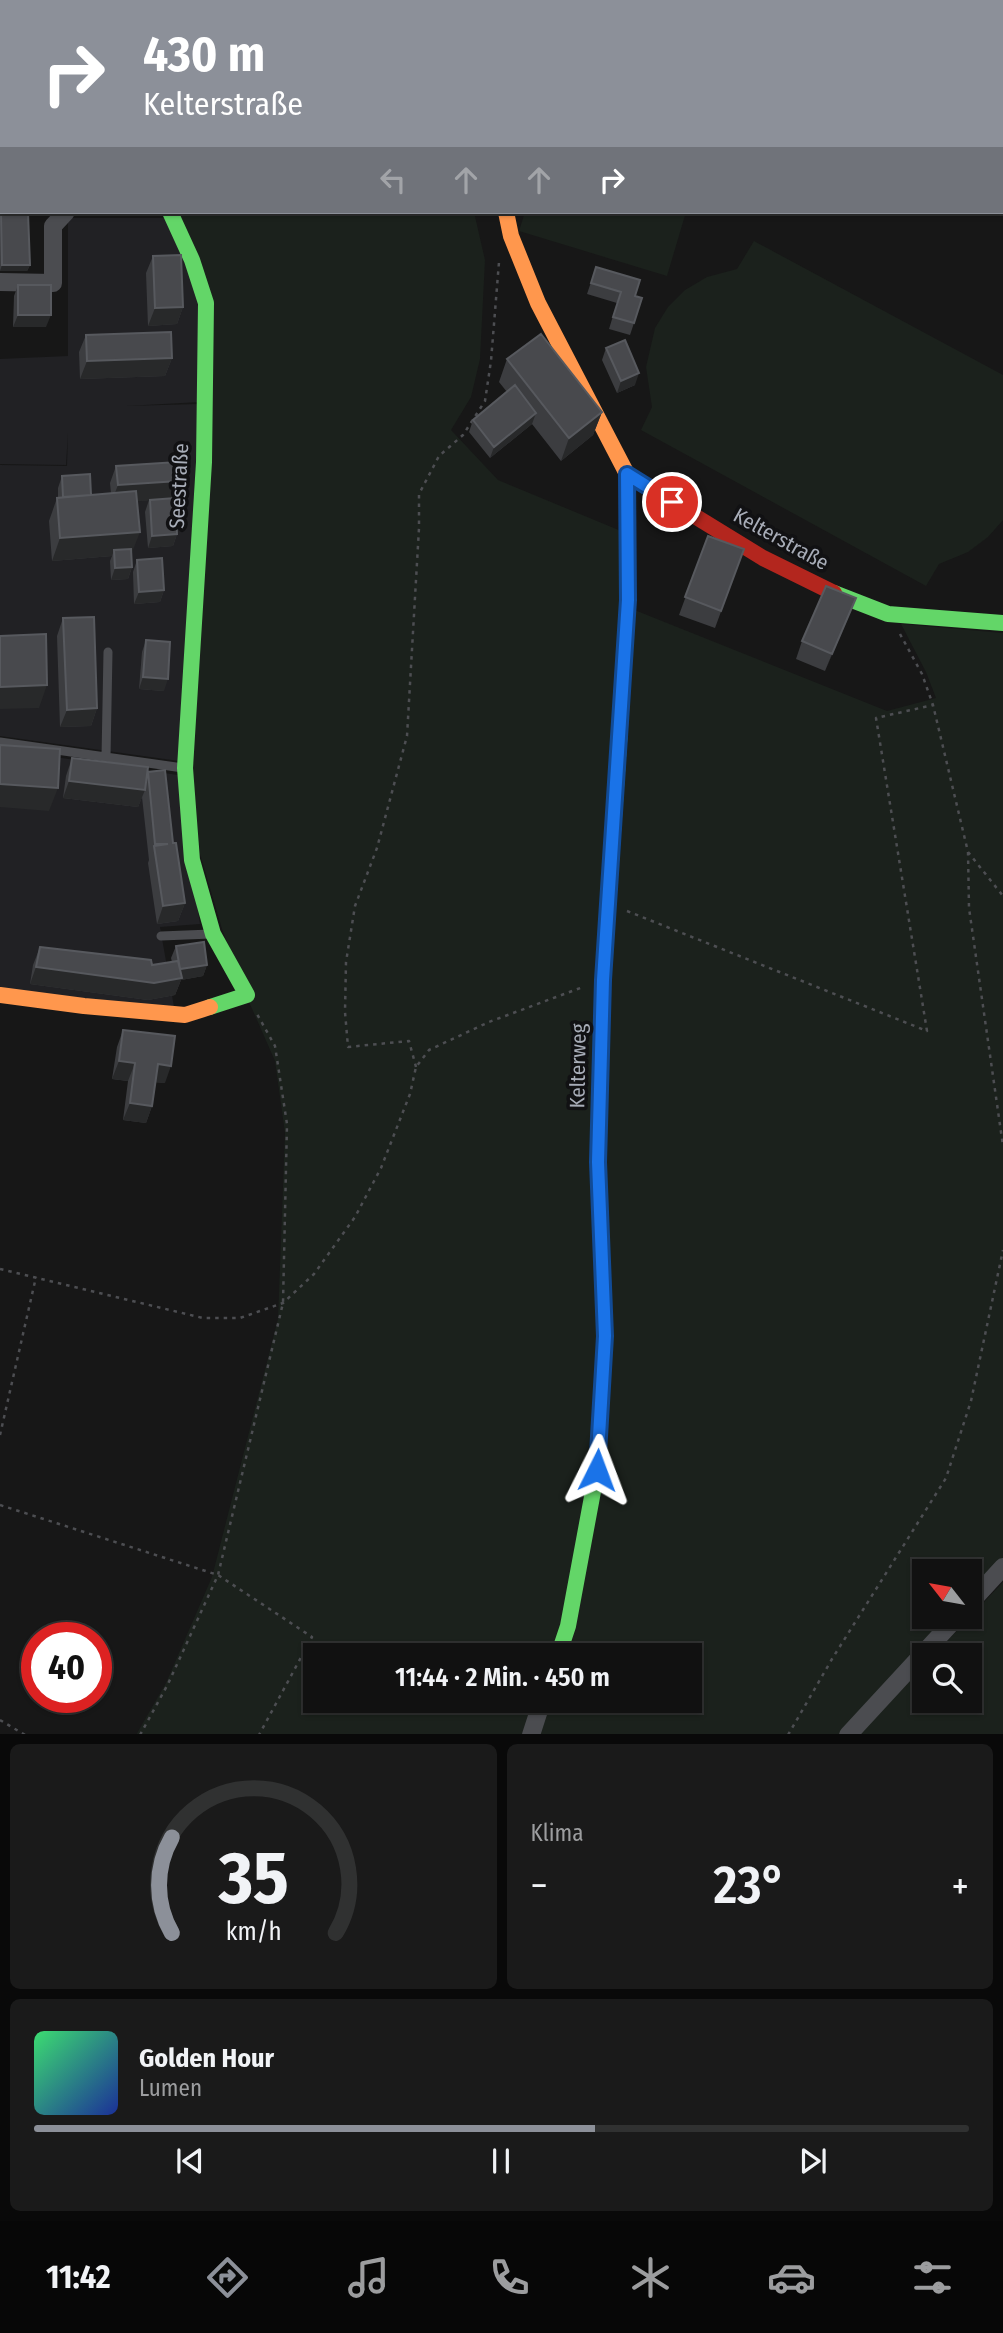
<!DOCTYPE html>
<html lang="de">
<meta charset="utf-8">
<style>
body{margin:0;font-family:"Fira Sans Condensed",sans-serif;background:#1a1a1a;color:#f1f3f6;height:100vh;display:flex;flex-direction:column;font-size:26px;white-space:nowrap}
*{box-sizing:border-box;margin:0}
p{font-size:23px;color:#9c9d9f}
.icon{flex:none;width:38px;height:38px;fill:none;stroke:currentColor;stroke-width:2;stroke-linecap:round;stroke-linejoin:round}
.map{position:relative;height:1734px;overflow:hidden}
.panel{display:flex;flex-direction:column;gap:10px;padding:10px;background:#090909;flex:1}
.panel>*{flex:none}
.guide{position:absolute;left:0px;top:0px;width:1004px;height:214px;box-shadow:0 2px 5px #0004,0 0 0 2px #303131;background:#8c9099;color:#fff;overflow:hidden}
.needle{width:46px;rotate:301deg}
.tools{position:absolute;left:912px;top:1559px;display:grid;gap:14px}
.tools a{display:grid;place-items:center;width:70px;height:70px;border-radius:0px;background:#111;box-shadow:0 2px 5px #0004,0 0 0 2px #303131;font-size:35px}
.speed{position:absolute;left:21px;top:1622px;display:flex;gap:14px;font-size:35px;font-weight:700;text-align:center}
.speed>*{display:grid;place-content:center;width:91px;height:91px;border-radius:50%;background:#111;box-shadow:0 2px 5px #0004,0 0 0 2px #303131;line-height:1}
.speed .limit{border:10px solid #d22;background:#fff;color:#111}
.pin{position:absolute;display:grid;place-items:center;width:60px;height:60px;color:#fff;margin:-30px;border:4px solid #fff;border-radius:50%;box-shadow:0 2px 7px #0007}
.me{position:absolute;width:77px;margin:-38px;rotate:3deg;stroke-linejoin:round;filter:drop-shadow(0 0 5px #0008)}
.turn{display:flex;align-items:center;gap:24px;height:147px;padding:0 28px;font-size:32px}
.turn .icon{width:91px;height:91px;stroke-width:2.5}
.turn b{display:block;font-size:49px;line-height:60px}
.lanes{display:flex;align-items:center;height:66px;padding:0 28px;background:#0003;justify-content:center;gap:35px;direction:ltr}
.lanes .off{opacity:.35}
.big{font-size:52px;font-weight:600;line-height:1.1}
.panel .tile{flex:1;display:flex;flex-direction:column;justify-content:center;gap:10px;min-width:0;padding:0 24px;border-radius:10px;background:#1a1a1a}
.panel .dial{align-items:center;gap:0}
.dial svg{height:182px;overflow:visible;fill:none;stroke:#303131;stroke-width:7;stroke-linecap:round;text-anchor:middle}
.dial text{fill:#f1f3f6;stroke:none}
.song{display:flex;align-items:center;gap:21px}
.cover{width:84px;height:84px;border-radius:10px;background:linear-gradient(135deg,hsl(140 70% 55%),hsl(230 70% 35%))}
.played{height:7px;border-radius:4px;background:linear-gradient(90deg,#8c9099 60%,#303131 60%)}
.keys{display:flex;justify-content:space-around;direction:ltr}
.heat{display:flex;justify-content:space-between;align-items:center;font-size:38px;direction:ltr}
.panel .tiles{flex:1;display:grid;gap:10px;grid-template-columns:1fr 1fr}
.tile:last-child{grid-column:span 2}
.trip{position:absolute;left:303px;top:1643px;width:399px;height:70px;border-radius:0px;background:#111;box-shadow:0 2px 5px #0004,0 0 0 2px #303131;font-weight:600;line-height:70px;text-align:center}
.tabs{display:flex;height:112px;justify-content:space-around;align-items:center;background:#070707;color:#9c9d9f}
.tabs .icon{width:49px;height:49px}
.tabs .active{color:#8c9099}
.tabs b{font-size:32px;color:#f1f3f6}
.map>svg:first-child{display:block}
.built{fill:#212124}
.green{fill:#1b211c;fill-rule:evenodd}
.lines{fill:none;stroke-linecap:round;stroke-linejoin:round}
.path{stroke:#4d4e52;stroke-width:2.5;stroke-dasharray:3.5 5;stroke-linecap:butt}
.lane{stroke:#4b4c50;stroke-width:9}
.street{stroke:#4b4c50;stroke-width:18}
.fast{stroke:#63d668;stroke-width:16}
.slow{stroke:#ff974d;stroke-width:16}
.jam{stroke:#b3261e;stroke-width:16}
.wall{fill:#3c3d40}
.shaded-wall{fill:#28292a}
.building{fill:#48494d;stroke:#57595e;stroke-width:2}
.route-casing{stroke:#114b97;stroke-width:18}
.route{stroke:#1a73e8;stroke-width:12}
.labels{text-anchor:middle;stroke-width:7;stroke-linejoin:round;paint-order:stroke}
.street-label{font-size:21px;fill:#a8adb8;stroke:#111113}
</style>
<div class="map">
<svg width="1003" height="1735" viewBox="0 0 1003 1735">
<rect width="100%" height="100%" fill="#171717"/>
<path class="built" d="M68 218H168L201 302 200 402 126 406 199 404 179 761 0 736V465L67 466 68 432 66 465 0 464V359L68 356Z
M0 749 178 775 200 924 160 927 174 1007 0 991Z"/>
<path class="green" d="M178 212H474L485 260 480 359 471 397 451 430 498 480 621 531 622 605 887 711 936 698 926 672 901 624 1003 633V1564L970 1599V1572H924V1617H952L840 1734 136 1735 166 1683 212 1577 278 1319 285 1133 275 1061 250 1004 222 929 200 854 192 764 212 303ZM315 1656H690V1701H315Z
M525 212H686L667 276 519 231Z
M754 241 1003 375V520L988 537 968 552 939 564 926 586 641 430 652 407 646 367 655 328 668 307 685 290 707 277 737 269Z
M1003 1582V1734L859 1735 924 1666V1701H970V1656L934 1655Z"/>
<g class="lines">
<path class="path" d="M0 73H2
M900 634 922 674 933 705 968 852 1003 896
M968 852 969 908 1003 1146
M627 911 927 1031 876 718 933 705
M416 1067 409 1041 348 1047 345 1012 346 962 355 906 377 848 407 736 419 528V494L439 456 463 435 485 401 491 361 499 262
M0 1269 203 1318H240L283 1303 314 1274 355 1217 381 1168 410 1094 416 1067 429 1050 489 1022 583 987
M0 1435 36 1277
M0 1505 218 1575 312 1637 259 1735
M0 1720 25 1735
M140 1735 168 1684 218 1575 283 1303 287 1124 275 1046 257 1014
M788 1735 832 1659 946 1478 971 1401 1003 1250"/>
<path class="lane" d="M0 742 183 768
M106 757 108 652
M161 936 211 934"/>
<path class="street" d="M32 0V2
M140 0V2
M495 0V2
M0 2H2
M0 143H2
M0 282 53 283V226L66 212
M970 1603 1003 1567
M531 1735 542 1701
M848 1735 957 1617"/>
<path class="fast" d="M170 212 192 260 206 303 204 462 185 768 192 860 213 934 247 995 210 1007
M834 593 888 614 1003 623
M558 1656 568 1626 597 1470 605 1336 598 1162 603 980 620 728"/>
<path class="slow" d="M506 212 511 236 538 303 627 474 693 515
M0 995 84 1006 185 1015 210 1007"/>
<path class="jam" d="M693 515 763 558 834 593
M620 728 628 600 627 474"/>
</g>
<path class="wall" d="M2 154V190H0V159Z
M1 214 30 265 27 271H0V218Z
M153 256 183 307 177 324 148 326 146 273Z
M596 267 635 296 634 323 630 335 609 329 617 303 587 294Z
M18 285 46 327H13L14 296Z
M86 335 172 358 165 376 80 379 79 352Z
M606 348 635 385 617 393 602 360Z
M507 359 602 412 593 435 561 461 532 424 490 458 469 432 473 420 507 392 499 382Z
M116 466 178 481 172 498 177 534 173 546 148 548 145 512 149 500 137 501 131 555 132 567 128 579 111 580 110 561 112 556 52 561 49 521 57 498H58V488L62 476 91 495 111 493 110 483Z
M708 536 744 549 715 628 679 615Z
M137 560 164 590 160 602 134 604 133 572Z
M856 598 825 671 796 659 802 641Z
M63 618 97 708 91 726 60 727 57 636Z
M146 640 164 691 139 689 142 652Z
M72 758 148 772 173 843 185 903 178 921 157 924 148 863 149 860 142 797 138 807 63 798 66 776Z
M176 946 207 965 203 976 181 980 175 995 148 1000 30 984 33 965 40 947 152 965 172 962 171 958Z
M123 1030 165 1083 155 1082 152 1106 146 1123 123 1120 128 1081 112 1079 117 1047Z"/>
<path class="shaded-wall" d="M2 265H30L27 271H0Z
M183 307 177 324 148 326 155 308Z
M18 315H51L46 327H13Z
M172 358 165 376 80 379 87 361Z
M639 373 635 385 617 393 621 381Z
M602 412 593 435 561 461 569 438Z
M536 413 532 424 490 458 494 447Z
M178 481 172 499 111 503 118 485Z
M140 532 131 555 114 550 112 556 52 561 60 538Z
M177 534 173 546 148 548 152 536Z
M132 567 128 579 111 580 115 568Z
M164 590 160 602 134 604 139 592Z
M856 598 849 616 825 671 832 654Z
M143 677 168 679 164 691 139 689Z
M47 685 39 708 0 709V687Z
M97 708 91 726 60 727 67 710Z
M69 781 145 790 138 807 63 798Z
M0 784 58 788 49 811 0 807Z
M185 903 178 921 157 924 163 906Z
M207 965 203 976 181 980 175 995 148 1000 30 984 36 967 179 969Z
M119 1061 135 1063 128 1081 112 1079Z
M158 1064 171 1066 165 1083 151 1082Z
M130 1103 152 1106 146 1123 123 1120Z"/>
<path class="building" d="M62 0H87V2H62Z
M166 0H199V2H166Z
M239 0V2H211V1Z
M403 0H449V2H403Z
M0 17H2V48H0Z
M0 86 2 87 0 111Z
M28 213 30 265H2L1 214Z
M181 255 183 307 155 308 153 256Z
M596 267 640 280 635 296 642 298 634 323 613 317 621 292 591 283Z
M18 285H51V315H18Z
M171 332 172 358 87 361 86 335Z
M541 334 602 412 569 438 507 359Z
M625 340 639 373 621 381 606 348Z
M515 385 536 413 494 447 473 420Z
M177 462 178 481 118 485 116 466Z
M90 474 91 495 63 497 62 476Z
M136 491 140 532 60 538 57 498Z
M175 498 177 534 152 536 150 500Z
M708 536 744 549 721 611 685 597Z
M131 549 132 567 115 568 114 550Z
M162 558 164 590 139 592 137 560Z
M826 586 856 598 832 654 802 641Z
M94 617 97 708 67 710 63 618Z
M46 634 47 685 0 687V636Z
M146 640 170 642 168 679 143 677Z
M0 745 60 749 58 788 0 784Z
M72 758 148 767 145 790 69 781Z
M165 770 173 843H176L185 903 163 906 154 846 168 844H155L148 772Z
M204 942 207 965 180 969 176 946Z
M40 947 151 960 152 965 178 961 182 978 154 983 36 967Z
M123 1030 175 1036 171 1066 158 1064 152 1106 130 1103 135 1063 119 1061Z"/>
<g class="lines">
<g class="route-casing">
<path id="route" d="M597 1470 605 1336 598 1162 603 980 628 600 627 474 672 502"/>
</g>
<use href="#route" class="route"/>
</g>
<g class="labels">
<g class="street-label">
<text transform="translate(179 486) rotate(-87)" y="7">Seestraße</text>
<text transform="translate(781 539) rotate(29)" y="7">Kelterstraße</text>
<text transform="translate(578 1066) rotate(-89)" y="7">Kelterweg</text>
</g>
</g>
</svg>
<div class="tools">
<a><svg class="needle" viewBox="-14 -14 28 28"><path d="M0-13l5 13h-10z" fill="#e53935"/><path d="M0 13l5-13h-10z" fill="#9c9d9f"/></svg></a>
<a><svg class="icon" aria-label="search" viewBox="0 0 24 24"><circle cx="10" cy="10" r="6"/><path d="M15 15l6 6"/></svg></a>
</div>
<div class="speed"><div class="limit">40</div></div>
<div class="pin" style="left:672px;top:502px;background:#d93025"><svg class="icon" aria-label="arrive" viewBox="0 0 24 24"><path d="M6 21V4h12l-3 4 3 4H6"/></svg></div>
<svg class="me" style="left:597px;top:1470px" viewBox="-20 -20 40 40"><path d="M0-17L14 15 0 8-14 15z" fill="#1a73e8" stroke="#fff" stroke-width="4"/></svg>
<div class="trip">11:44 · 2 Min. · 450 m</div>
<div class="guide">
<div class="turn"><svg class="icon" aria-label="right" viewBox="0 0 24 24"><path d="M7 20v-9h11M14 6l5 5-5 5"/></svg><div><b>430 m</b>Kelterstraße</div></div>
<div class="lanes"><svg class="icon off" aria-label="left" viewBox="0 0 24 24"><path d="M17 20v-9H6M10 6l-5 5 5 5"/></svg><svg class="icon off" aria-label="ahead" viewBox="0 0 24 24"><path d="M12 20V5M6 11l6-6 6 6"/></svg><svg class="icon off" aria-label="ahead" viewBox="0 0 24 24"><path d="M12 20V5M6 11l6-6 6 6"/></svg><svg class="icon" aria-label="right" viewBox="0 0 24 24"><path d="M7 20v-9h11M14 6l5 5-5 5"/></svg></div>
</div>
</div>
<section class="panel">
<div class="tiles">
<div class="tile dial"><svg viewBox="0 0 100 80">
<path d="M14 69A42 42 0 1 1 86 69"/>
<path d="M14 69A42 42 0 0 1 14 27" stroke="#8c9099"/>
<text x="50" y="56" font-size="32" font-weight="700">35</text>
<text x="50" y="72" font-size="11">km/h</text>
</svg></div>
<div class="tile"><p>Klima</p>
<div class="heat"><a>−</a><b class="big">23°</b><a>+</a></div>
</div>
<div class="tile">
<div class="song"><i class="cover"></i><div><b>Golden Hour</b><p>Lumen</p></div></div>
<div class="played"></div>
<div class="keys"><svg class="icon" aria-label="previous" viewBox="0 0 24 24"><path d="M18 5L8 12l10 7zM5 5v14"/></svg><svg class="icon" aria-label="pause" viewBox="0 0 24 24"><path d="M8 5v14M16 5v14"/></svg><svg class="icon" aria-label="next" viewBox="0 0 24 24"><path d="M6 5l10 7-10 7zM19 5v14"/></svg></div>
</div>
</div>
</section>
<nav class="tabs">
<b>11:42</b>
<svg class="icon active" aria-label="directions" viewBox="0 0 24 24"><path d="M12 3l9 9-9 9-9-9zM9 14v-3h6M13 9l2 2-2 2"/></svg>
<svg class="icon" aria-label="music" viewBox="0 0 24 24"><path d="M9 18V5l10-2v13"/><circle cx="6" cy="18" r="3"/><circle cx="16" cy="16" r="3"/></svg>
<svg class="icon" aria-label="phone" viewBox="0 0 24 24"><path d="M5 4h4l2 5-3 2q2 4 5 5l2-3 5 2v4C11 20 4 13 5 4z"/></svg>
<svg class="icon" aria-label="climate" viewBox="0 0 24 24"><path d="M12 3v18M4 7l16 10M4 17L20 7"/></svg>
<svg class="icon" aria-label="car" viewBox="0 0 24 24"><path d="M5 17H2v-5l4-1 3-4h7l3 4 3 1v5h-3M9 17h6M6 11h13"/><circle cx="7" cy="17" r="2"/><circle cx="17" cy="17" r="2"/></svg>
<svg class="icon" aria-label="filters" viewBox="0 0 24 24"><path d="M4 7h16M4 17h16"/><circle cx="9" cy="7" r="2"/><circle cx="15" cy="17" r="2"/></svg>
</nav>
